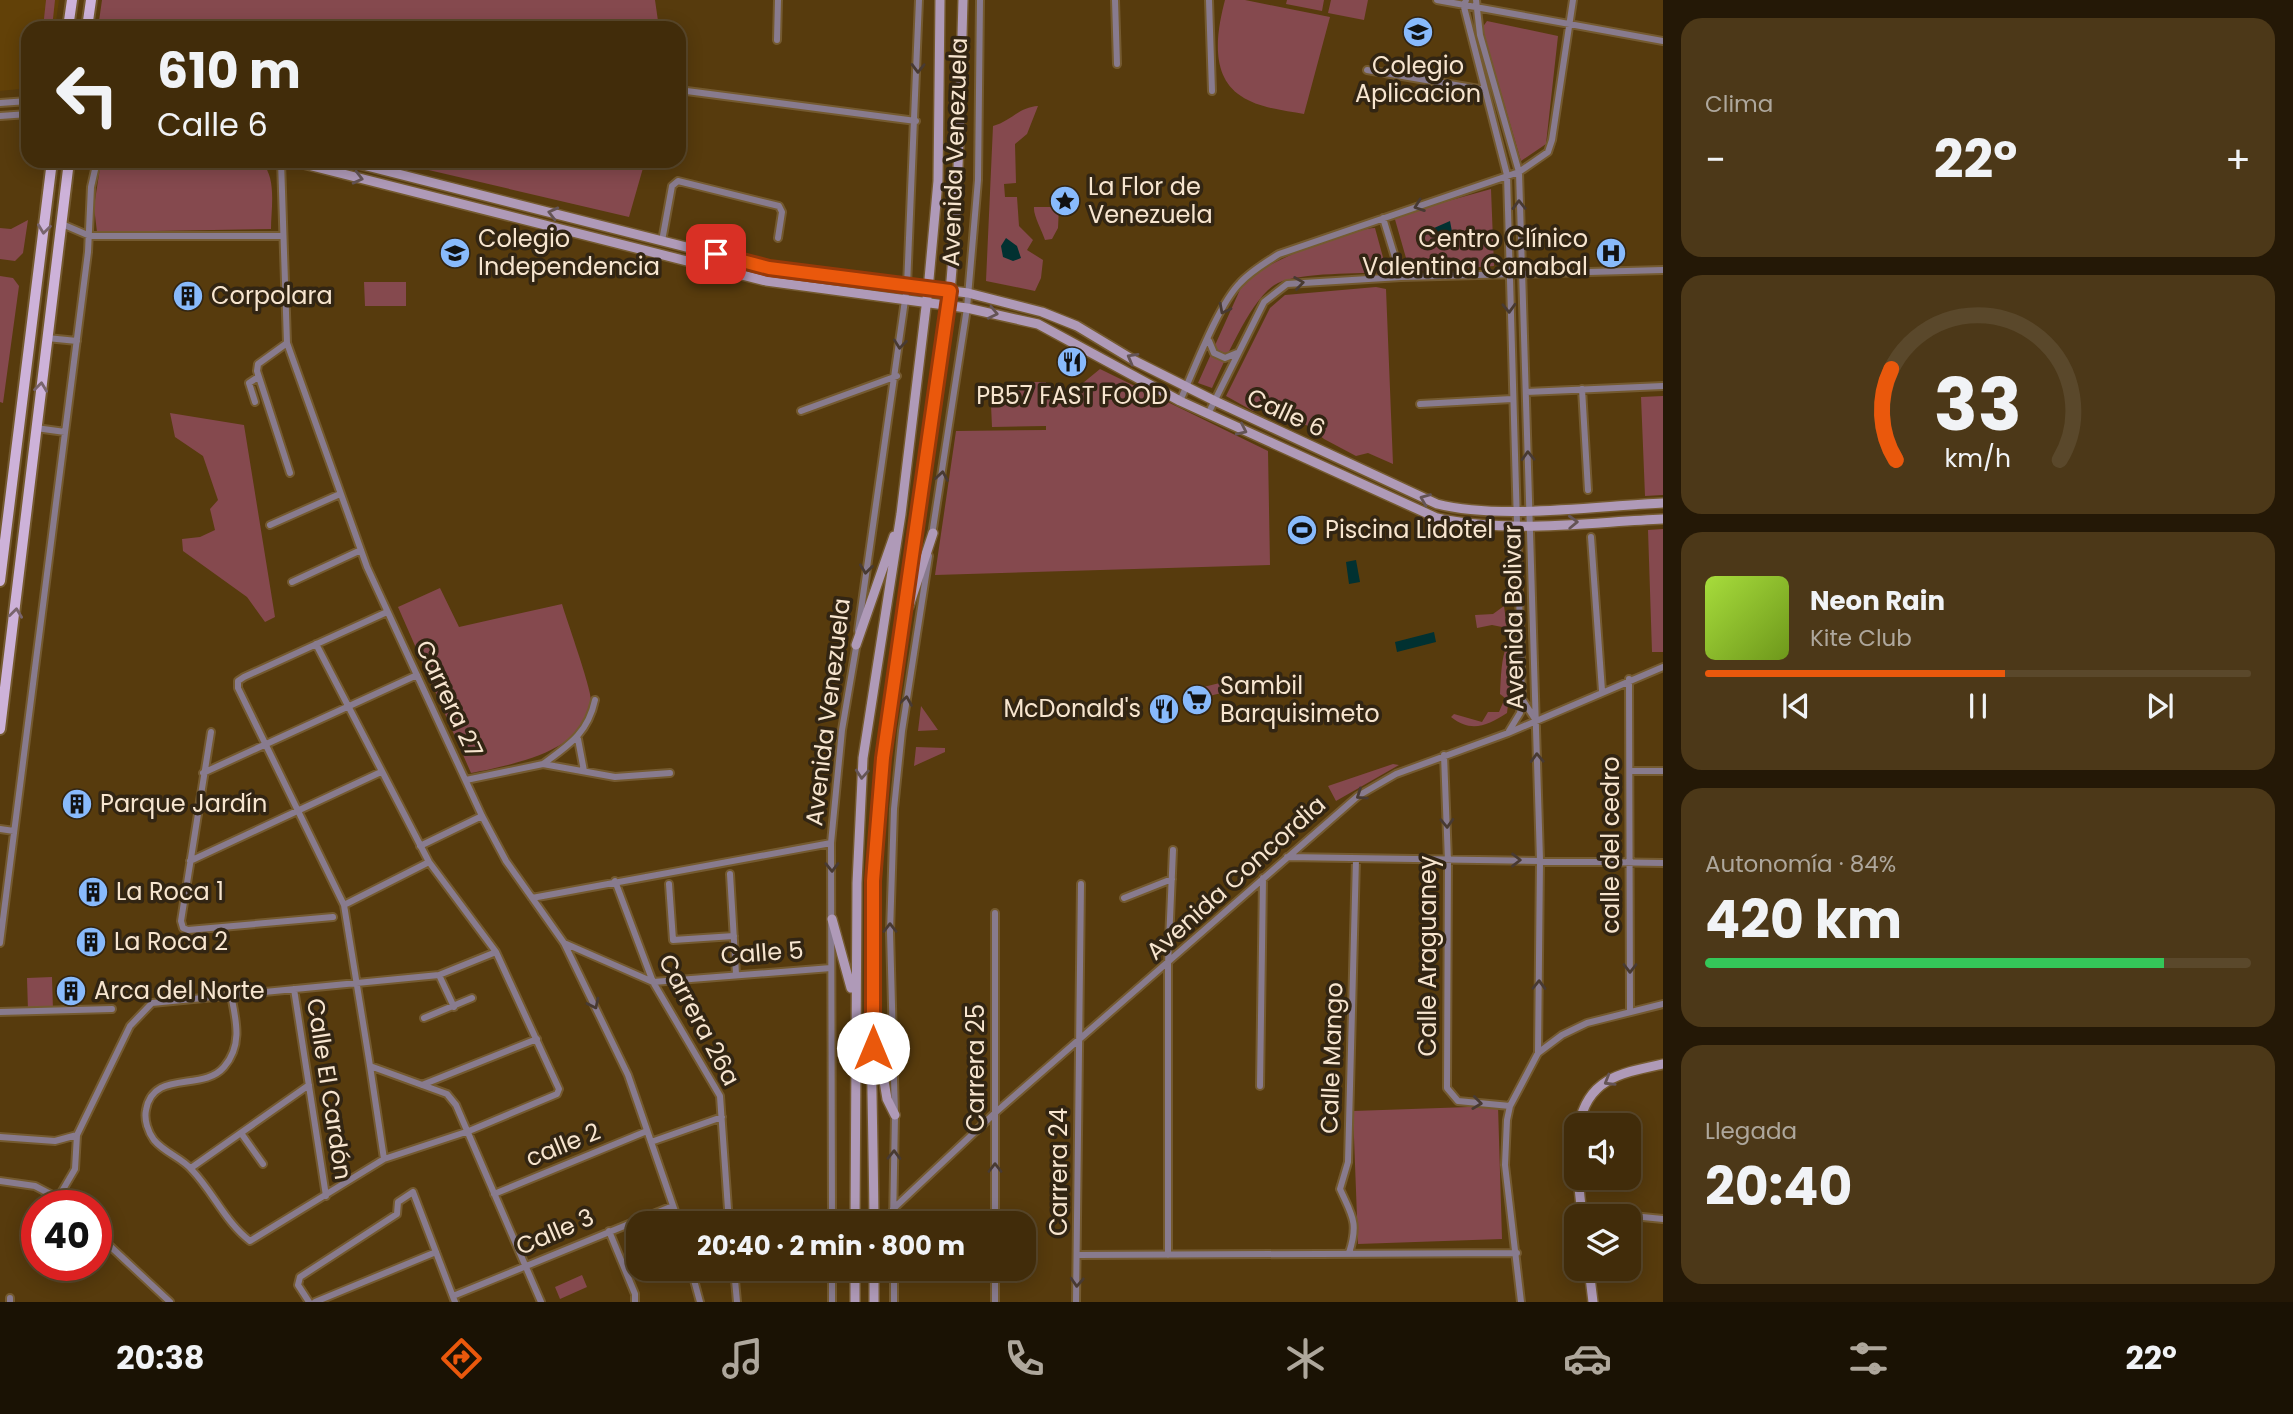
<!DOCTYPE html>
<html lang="es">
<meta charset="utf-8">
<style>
body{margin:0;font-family:Poppins,sans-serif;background:#4c3818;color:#f1f3f6;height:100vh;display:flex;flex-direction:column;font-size:26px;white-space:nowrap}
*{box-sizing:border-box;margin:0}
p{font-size:23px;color:#aea79c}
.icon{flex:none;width:38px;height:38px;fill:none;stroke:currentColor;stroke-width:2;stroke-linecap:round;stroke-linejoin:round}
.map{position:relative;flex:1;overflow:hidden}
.panel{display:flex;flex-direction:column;gap:18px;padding:18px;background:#241806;width:630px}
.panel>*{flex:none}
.hud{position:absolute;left:21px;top:21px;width:665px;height:147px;border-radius:21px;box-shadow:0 4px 18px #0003,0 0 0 2px #5a482b;background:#412c0a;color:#f1f3f6;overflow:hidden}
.controls{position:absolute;left:1564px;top:1113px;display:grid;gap:14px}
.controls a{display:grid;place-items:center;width:77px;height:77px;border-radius:14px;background:#412c0a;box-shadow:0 4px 18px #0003,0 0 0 2px #5a482b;font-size:35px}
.speed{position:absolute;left:21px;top:1190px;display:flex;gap:14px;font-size:35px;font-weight:700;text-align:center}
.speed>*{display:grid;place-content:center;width:91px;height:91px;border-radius:50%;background:#412c0a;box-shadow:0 4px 18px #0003,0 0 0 2px #5a482b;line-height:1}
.speed .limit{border:10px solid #d22;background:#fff;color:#111}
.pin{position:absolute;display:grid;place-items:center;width:60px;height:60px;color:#fff;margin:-30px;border-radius:14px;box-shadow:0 4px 10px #0006}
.me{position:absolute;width:77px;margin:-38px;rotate:0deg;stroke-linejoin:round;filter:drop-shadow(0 0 5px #0008)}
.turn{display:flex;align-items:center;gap:24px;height:147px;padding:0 21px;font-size:32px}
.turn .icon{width:91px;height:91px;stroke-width:2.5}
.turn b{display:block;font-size:49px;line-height:60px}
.big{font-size:52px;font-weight:700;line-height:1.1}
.panel .tile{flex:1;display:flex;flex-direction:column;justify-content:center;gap:10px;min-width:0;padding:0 24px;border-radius:21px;background:#4c3818}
.panel .dial{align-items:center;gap:0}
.dial svg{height:182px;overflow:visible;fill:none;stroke:#5a482b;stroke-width:7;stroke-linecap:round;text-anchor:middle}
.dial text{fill:#f1f3f6;stroke:none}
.song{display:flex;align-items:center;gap:21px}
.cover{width:84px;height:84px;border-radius:10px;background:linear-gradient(135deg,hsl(80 70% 55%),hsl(80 70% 35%))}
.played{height:7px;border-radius:4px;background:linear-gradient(90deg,#ea580c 55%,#5a482b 55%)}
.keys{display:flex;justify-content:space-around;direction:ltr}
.heat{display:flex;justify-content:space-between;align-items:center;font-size:38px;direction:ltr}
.charge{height:10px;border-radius:5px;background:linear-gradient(90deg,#34c759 84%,#5a482b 0)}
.trip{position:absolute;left:626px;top:1211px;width:410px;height:70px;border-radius:21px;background:#412c0a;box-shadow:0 4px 18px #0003,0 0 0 2px #5a482b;font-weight:700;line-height:70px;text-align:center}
.menu{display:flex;height:112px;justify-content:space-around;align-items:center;background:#1a1204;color:#aea79c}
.menu .icon{width:49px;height:49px}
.menu .on{color:#ea580c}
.menu b{font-size:32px;color:#f1f3f6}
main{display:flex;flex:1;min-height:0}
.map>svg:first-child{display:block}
.built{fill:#624108}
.green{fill:#85494e}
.water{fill:#013131}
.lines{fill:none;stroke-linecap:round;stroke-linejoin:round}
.street-casing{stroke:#745a30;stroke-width:10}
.secondary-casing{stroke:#745a30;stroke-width:12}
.primary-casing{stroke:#745a30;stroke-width:14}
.street{stroke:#887b8e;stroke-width:6}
.secondary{stroke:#af9ab8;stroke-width:9}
.primary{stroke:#cdb2d9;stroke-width:10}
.oneway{stroke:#483a32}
.oneway2{stroke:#645455}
.oneway3{stroke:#78646c}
.route-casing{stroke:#983908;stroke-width:18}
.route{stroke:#ea580c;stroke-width:12}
.labels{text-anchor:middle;stroke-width:7;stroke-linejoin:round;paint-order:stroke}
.poi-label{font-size:24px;fill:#f7e5cf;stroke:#322513;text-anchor:start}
.street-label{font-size:24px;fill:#f7e5cf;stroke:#322513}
</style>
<main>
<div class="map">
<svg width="1663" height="1302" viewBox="0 0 1663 1302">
<rect width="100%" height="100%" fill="#573b0d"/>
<path class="built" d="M0 0H59L55 28H28V88L0 91Z"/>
<path class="green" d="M46 0H55L52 28H43Z
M102 0H655L659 28H98Z
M1225 0H1245L1330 17 1304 114C1284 110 1258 108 1241 96 1209 75 1217 31 1225 0Z
M1287 0H1324L1322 11 1286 4Z
M1331 0H1368L1364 20 1328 13Z
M1487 21 1558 36 1546 144 1521 161 1482 28Z
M1038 106 1027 134 1015 144 1016 183 1004 184 1005 197H1017L1019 226 1033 240 1027 250 1043 260 1041 278 1035 291 986 281 993 126C1011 121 1019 107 1038 106Z
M101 161 262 163C277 178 271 209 271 229L97 232 94 207Z
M390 161H645L629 217Z
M1491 189 1494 266 1410 272 1394 216Z
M1034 207H1059L1058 228 1052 239 1045 240C1042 231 1033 215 1034 207Z
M28 220 23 253 15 261 0 259V228L11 229Z
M1375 228 1387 272C1360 274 1301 272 1278 283 1252 295 1225 361 1212 388L1198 383 1243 283C1265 262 1345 230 1375 228Z
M0 276 13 278 19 286 3 403 0 402Z
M364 282H406V306H365Z
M1376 287 1386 289 1393 464 1368 453 1356 456 1324 439 1308 426 1271 408 1253 411 1226 396 1270 308 1285 295Z
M1100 369 1268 451 1270 565 935 575 956 431 1046 430V426L992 427 991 405 1014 404 1013 382H1046L1047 397 1078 387Z
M1663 396V495L1645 496 1641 397Z
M170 413 244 425 275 617 265 622 247 597 183 551 182 539 200 537 215 530 210 509 218 500 203 456 175 437Z
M1663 529V652H1652L1648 530Z
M440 588 459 627 562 604C567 621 592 690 591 701 588 752 509 765 471 773L398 607Z
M1504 606 1507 628 1492 625 1477 628 1475 615 1493 614Z
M1507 644 1510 688 1507 713C1487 726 1471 733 1451 717L1454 714 1482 722 1488 712H1499L1505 698 1500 694C1501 676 1501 660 1507 644Z
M1232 680 1234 690 1184 702 1183 692Z
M921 706 938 730 918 731Z
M916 747 945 748V752L914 766Z
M1393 764 1399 765 1336 801 1328 786Z
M52 977 53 1010 28 1011 27 978Z
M1498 1106 1502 1239 1358 1244 1353 1111Z
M582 1275 587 1287 560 1299 555 1287Z"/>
<path class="water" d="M1450 221 1453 237 1443 239 1434 228Z
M1006 238 1017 246 1021 258 1013 261 1003 257 1001 246Z
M1356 560 1360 582 1349 584 1346 562Z
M1434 632 1436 642 1397 652 1395 642Z"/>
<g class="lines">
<g class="street-casing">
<path id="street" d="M1115 0 1117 64
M1209 0 1212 91
M1437 0 1663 41
M1466 0 1464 7 1507 175 1522 699 1520 713 1509 731
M1476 0 1480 35 1519 172 1540 860 1538 1053
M777 40 778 0
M1367 70 1485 90
M679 90 916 121
M0 103 28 101
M0 116 28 114
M281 161 287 343 367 567 482 816 506 861 564 943 628 1075 679 1223
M1383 218 1401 277
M62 224 90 236H281
M662 241 672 186 678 181 779 206 782 212 778 238
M47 338 77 341
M1209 341 1214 353 1225 358 1237 353
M287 343 258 364 257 371 290 473
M1582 389 1588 490
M1526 392 1663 386
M1180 401C1194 370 1218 305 1240 283 1251 271 1265 263 1279 254L1519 172 1548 152 1552 140 1573 0
M255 402 249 383 258 377
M1420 404 1512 399
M801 411 897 376
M1208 414 1264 302 1287 284 1401 277 1663 270
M36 428 65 432
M270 525 340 494
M932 535 967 308 978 180 980 0
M1591 537 1602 691
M292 582 361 550
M387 612 244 677 238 681V688L344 905 370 1066 447 1094 456 1105 541 1302
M858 631 907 286 919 0
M1629 679 1630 1012
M1522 699 1535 719
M211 732 181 921 183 928 188 930 333 917
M578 739 584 771
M1444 755 1448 861 1447 1088 1458 1101 1510 1106
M543 764C569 745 588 733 595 700
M1630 771H1663
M203 773 417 675
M466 780 543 764 615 777 670 773
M0 829 14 831
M420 846 482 816
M1287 857 1663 863
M190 861 381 772
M730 874 736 974
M615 881 653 982 720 1096 729 1223
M669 884 673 940 734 936
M532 898 831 843
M1124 898 1172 879
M344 905 429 862
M0 943 88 252 91 187 97 161
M564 943 653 982 831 968
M439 975 454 1007
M294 989 326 1196
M231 995C236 1020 243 1045 224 1067 203 1092 153 1069 146 1110 144 1120 148 1132 154 1140 165 1153 182 1158 192 1170 213 1192 226 1223 250 1241L384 1159 469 1131 557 1094 559 1089 496 952 429 862 316 644
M0 1012 112 1009
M424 1018 472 998
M370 1066 384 1159
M422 1085 537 1039
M1260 1086 1263 878
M241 1133 263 1164
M0 1137 55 1141 77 1135 130 1026 152 1003 439 975 496 952
M651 1142 722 1117
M191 1168 309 1085
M0 1181 35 1186 58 1198
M494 1194 647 1131
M66 1206 58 1198 75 1169 77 1135
M893 1209 996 1112 1358 796 1396 774 1508 733 1663 667
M1582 1211 1663 1219
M679 1222 729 1217 832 1214
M832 1223 831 843 842 730 857 642
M893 1223 895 1115 890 932 894 809 902 731 929 556
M995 1223V913
M609 1231 635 1294V1302
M96 1233 170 1302
M1349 1253C1359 1222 1352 1216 1340 1189L1348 1162 1356 859
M1078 1255 1517 1253
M1168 1255V964L1173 850
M691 1269 700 1302
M734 1269 737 1302
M832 1269V1302
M894 1269V1302
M453 1296 673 1206
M10 1302V1298
M309 1302 298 1285 300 1277 397 1214 398 1202 413 1192 455 1302
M315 1302 436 1252
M995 1302V1269
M1076 1302 1081 884
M1521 1302 1505 1165 1507 1120 1510 1106 1538 1053 1562 1035 1587 1023 1663 1004"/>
</g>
<g class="secondary-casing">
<path id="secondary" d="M292 161 766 281 967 308 1038 324 1180 401 1437 518C1509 534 1590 522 1663 519
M347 161 769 268 968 293 1042 312 1077 326 1135 361 1215 401 1437 504C1500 520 1596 506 1663 503
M909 606 933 533
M856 645 894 536
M832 919 851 988
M878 1045 887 1099 895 1115
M1579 1125C1588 1078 1621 1073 1663 1064
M1577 1142V1170
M1578 1178 1582 1216
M855 1223 857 883 863 758 901 514 928 290 938 181 940 0
M874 1223C873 1090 866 948 877 816 892 643 931 474 949 302 959 202 960 101 963 0
M855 1269V1302
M874 1269V1302
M1589 1269 1593 1302"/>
</g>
<g class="primary-casing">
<path id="primary" d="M68 28 72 0
M87 28 91 0
M0 581 52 161
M0 729 69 161"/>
</g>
<use href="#street" class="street"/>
<use href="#secondary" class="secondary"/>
<use href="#primary" class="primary"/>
</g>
<defs><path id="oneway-chevron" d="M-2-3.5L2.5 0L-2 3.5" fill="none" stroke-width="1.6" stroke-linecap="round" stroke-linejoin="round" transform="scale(1.75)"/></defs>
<g class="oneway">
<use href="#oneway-chevron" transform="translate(918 68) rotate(91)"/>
<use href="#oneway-chevron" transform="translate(1519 205) rotate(-91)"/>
<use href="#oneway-chevron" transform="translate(1419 206) rotate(160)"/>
<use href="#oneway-chevron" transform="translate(1299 283) rotate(-8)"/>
<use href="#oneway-chevron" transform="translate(1509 308) rotate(88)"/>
<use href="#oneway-chevron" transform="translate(1224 309) rotate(117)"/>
<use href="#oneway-chevron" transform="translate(900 344) rotate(96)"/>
<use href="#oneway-chevron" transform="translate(1528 456) rotate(-92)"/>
<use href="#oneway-chevron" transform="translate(942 476) rotate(-81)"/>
<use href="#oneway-chevron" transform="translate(866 569) rotate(97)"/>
<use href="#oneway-chevron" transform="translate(906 701) rotate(-81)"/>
<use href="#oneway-chevron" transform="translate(1537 758) rotate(-92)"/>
<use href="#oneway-chevron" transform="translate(1361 795) rotate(146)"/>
<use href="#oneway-chevron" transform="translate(1447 823) rotate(88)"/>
<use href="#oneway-chevron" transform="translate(1516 860)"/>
<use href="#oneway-chevron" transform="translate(832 867) rotate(89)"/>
<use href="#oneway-chevron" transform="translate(890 928) rotate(-90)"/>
<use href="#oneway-chevron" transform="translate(1630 968) rotate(90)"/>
<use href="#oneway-chevron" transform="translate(1539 985) rotate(-89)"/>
<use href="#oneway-chevron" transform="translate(594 1004) rotate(64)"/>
<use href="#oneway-chevron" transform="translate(1477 1103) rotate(7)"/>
<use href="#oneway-chevron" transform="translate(894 1155) rotate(-89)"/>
<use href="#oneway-chevron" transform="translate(995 1168) rotate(-90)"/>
<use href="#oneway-chevron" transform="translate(1077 1282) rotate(93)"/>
</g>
<g class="oneway2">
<use href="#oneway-chevron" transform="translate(358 178) rotate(14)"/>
<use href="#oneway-chevron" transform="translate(553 213) rotate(-166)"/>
<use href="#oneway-chevron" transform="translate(993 313) rotate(12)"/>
<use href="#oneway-chevron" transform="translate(1132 358) rotate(-151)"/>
<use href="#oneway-chevron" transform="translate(1242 430) rotate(25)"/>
<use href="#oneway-chevron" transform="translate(1425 499) rotate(-158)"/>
<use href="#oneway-chevron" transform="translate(1573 522) rotate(-2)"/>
<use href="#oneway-chevron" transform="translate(862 774) rotate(94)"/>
<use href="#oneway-chevron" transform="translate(1609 1081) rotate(149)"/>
</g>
<g class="oneway3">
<use href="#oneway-chevron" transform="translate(44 229) rotate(97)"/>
<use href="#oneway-chevron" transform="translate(41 387) rotate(-83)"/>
<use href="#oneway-chevron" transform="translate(16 613) rotate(-83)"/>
</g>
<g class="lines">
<g class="route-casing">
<path id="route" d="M716 254 769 268 950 291 883 758 873 881V1048"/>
</g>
<use href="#route" class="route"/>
</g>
<defs>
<g id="school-disc" transform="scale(1.575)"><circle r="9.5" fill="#88bafc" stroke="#322513"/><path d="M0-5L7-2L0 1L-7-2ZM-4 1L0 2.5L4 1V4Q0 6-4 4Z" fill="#111"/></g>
<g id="sight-disc" transform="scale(1.575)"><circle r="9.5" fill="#88bafc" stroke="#322513"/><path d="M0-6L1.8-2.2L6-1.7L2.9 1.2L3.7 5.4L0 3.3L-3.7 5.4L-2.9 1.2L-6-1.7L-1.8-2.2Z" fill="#111"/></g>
<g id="hospital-disc" transform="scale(1.575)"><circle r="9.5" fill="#88bafc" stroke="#322513"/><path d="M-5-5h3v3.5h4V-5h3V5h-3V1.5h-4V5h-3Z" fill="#111"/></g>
<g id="building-disc" transform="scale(1.575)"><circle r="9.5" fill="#88bafc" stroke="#322513"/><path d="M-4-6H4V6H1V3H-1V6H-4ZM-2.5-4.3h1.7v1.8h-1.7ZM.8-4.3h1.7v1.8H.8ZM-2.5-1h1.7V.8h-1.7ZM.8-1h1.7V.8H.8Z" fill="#111"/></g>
<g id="restaurant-disc" transform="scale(1.575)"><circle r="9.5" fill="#88bafc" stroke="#322513"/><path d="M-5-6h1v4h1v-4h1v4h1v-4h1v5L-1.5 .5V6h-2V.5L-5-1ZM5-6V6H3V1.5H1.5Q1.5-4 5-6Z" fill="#111"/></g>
<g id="stadium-disc" transform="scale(1.575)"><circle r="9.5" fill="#88bafc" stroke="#322513"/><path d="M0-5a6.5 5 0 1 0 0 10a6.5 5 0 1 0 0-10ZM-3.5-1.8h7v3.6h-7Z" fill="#111"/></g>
<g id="supermarket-disc" transform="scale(1.575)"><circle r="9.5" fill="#88bafc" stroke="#322513"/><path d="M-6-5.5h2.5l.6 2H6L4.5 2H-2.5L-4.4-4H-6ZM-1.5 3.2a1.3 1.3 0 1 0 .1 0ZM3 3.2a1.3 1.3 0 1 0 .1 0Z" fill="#111"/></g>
</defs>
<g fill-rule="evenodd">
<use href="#school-disc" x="1418" y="32"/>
<use href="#sight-disc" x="1065" y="201"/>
<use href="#school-disc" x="455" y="253"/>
<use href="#hospital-disc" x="1611" y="253"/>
<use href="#building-disc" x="188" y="296"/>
<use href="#restaurant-disc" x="1072" y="362"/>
<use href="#stadium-disc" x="1302" y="530"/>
<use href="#supermarket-disc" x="1197" y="700"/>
<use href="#restaurant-disc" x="1164" y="709"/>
<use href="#building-disc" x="77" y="804"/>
<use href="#building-disc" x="93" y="892"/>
<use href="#building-disc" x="91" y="942"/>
<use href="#building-disc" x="71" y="991"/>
</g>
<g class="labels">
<g class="poi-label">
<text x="1418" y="74" text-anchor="middle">Colegio<tspan x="1418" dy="28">Aplicacion</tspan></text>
<text x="1088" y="195">La Flor de<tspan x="1088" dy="28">Venezuela</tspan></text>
<text x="478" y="247">Colegio<tspan x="478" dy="28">Independencia</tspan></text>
<text x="1588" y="247" text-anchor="end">Centro Clínico<tspan x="1588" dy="28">Valentina Canabal</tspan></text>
<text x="211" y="304">Corpolara</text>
<text x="1072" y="404" text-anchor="middle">PB57 FAST FOOD</text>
<text x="1325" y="538">Piscina Lidotel</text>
<text x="1220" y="694">Sambil<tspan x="1220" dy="28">Barquisimeto</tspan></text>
<text x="1141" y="717" text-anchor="end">McDonald's</text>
<text x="100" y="812">Parque Jardín</text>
<text x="116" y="900">La Roca 1</text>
<text x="114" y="950">La Roca 2</text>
<text x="94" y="999">Arca del Norte</text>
</g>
<g class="street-label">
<text transform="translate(955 152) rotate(-88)" y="8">Avenida Venezuela</text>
<text transform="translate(1286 413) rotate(25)" y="8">Calle 6</text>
<text transform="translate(1514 617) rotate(-91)" y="8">Avenida Bolivar</text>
<text transform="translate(449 699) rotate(65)" y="8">Carrera 27</text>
<text transform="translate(828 712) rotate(-83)" y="8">Avenida Venezuela</text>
<text transform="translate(1611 845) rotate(-90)" y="8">calle del cedro</text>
<text transform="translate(1236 878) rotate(-42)" y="8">Avenida Concordia</text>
<text transform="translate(762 953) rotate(-4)" y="8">Calle 5</text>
<text transform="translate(1428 956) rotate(-90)" y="8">Calle Araguaney</text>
<text transform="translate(699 1020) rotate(62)" y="8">Carrera 26a</text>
<text transform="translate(1332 1058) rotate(-88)" y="8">Calle Mango</text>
<text transform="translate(976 1068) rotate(-90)" y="8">Carrera 25</text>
<text transform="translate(329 1089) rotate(81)" y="8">Calle El Cardón</text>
<text transform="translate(563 1145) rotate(-22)" y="8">calle 2</text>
<text transform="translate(1059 1172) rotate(-90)" y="8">Carrera 24</text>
<text transform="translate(555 1232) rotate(-23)" y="8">Calle 3</text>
</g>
</g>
</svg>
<div class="controls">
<a><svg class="icon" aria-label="sound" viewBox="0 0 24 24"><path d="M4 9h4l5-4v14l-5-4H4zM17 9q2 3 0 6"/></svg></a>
<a><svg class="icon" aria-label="layers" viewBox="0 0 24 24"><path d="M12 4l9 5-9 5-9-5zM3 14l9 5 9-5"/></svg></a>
</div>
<div class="speed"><div class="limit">40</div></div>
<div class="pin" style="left:716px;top:254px;background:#d93025"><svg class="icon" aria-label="arrive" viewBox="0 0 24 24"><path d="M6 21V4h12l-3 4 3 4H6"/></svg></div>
<svg class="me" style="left:873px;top:1048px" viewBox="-20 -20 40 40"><circle r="19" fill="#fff"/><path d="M0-13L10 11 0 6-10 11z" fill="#ea580c"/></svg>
<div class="trip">20:40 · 2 min · 800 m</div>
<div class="hud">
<div class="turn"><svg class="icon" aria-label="left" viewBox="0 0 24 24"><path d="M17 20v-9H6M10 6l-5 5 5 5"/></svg><div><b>610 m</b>Calle 6</div></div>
</div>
</div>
<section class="panel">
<div class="tile"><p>Clima</p>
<div class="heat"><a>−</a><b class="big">22°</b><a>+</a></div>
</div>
<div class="tile dial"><svg viewBox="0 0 100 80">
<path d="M14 69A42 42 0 1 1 86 69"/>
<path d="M14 69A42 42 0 0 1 12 29" stroke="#ea580c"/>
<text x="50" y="56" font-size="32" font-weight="700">33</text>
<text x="50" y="72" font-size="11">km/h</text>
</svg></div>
<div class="tile">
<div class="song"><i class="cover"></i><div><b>Neon Rain</b><p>Kite Club</p></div></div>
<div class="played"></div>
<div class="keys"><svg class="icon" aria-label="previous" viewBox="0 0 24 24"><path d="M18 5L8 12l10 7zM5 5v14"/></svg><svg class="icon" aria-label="pause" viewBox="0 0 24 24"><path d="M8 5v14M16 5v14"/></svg><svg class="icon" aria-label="next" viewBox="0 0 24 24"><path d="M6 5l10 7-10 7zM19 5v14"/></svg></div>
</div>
<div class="tile"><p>Autonomía · 84%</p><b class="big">420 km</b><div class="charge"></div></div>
<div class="tile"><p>Llegada</p><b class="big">20:40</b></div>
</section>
</main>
<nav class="menu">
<b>20:38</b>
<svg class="icon on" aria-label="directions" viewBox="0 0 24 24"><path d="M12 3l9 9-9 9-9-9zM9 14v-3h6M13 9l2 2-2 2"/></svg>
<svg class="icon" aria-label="music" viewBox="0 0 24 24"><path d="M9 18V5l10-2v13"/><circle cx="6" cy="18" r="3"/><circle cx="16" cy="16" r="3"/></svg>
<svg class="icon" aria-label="phone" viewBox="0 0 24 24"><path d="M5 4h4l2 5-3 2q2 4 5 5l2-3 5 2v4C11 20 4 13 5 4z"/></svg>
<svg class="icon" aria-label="climate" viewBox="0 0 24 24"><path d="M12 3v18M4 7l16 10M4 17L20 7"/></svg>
<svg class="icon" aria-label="car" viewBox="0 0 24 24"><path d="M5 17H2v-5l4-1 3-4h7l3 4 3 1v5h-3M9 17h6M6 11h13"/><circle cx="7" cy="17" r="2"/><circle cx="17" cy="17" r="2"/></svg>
<svg class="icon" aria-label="filters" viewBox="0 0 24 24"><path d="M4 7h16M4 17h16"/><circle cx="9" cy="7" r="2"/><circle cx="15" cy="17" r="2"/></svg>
<b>22°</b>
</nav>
